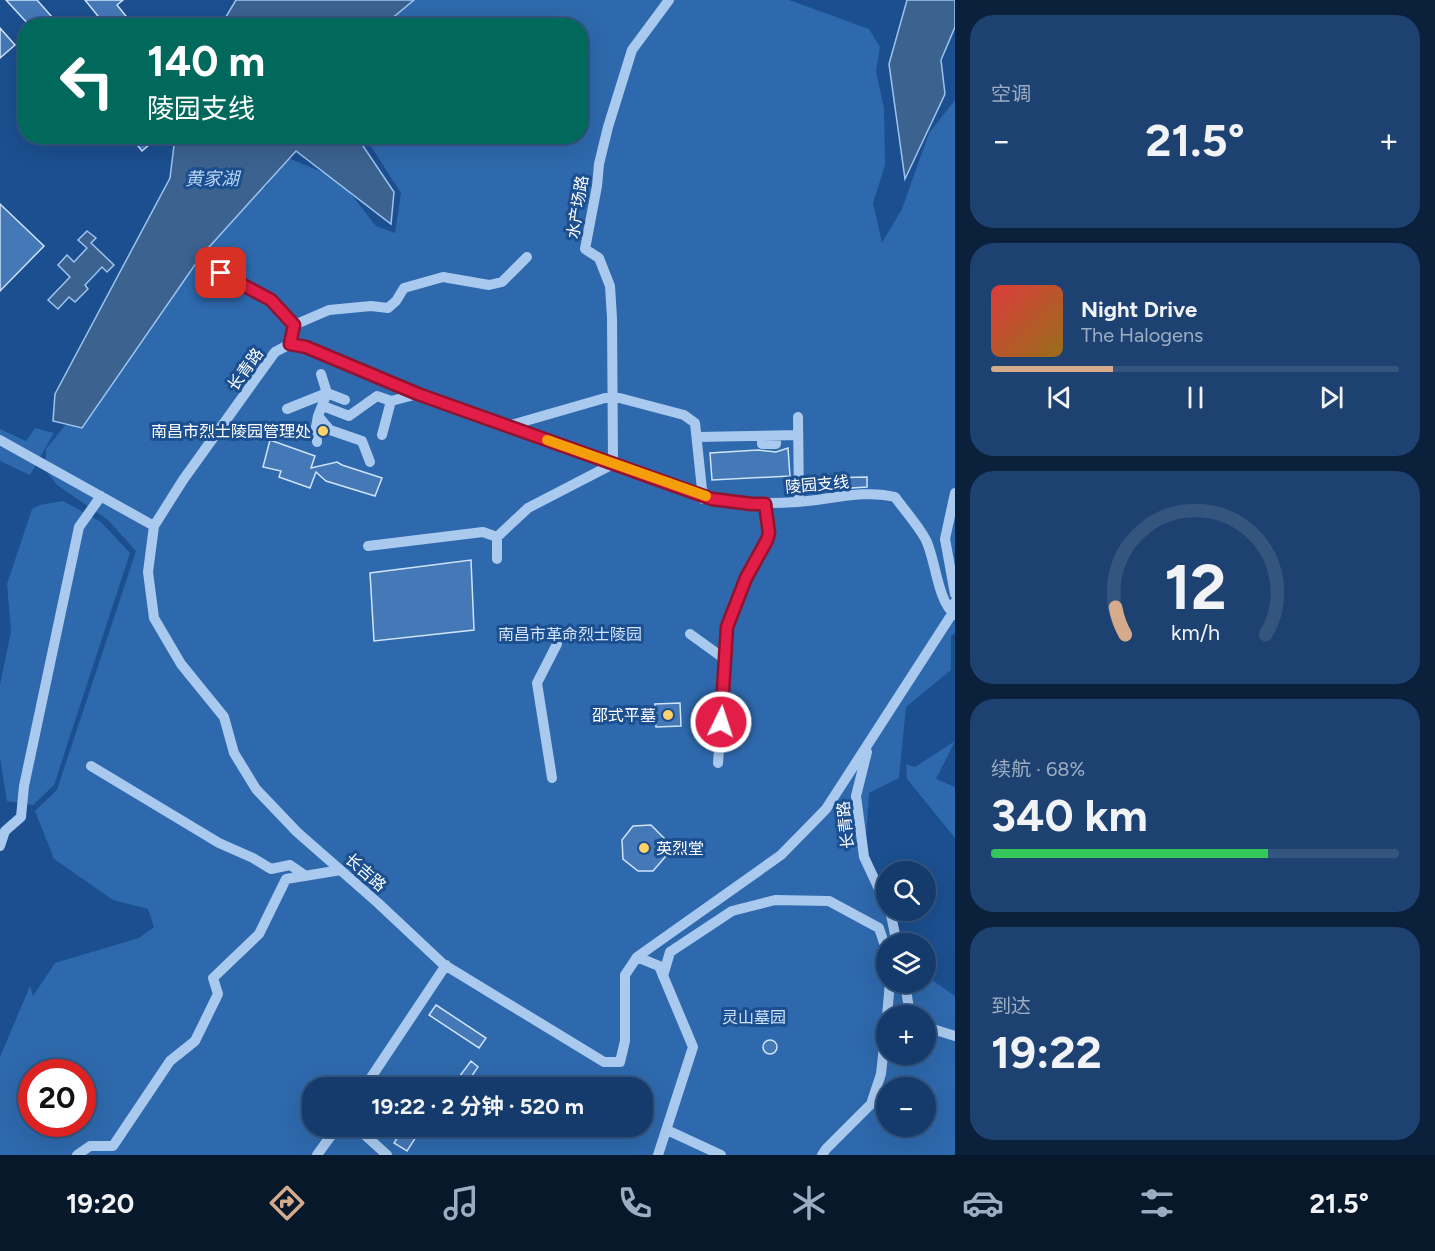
<!DOCTYPE html>
<html lang="zh">
<meta charset="utf-8">
<style>
body{margin:0;font-family:Figtree,"Noto Sans SC",sans-serif;background:#1d4271;color:#f1f3f6;height:100vh;display:flex;flex-direction:column;font-size:22px;white-space:nowrap}
*{box-sizing:border-box;margin:0}
p{font-size:20px;color:#9dadc1}
.icon{flex:none;width:33px;height:33px;fill:none;stroke:currentColor;stroke-width:2;stroke-linecap:round;stroke-linejoin:round}
.map{position:relative;flex:1;overflow:hidden}
.drawer{display:flex;flex-direction:column;gap:15px;padding:15px;background:#0b203b;width:480px}
.drawer>*{flex:none}
.guide{position:absolute;left:18px;top:18px;width:570px;height:126px;border-radius:24px;box-shadow:0 6px 24px #0002,0 0 0 2px #33557e;background:#00695c;color:#fff;overflow:hidden}
.buttons{position:absolute;left:876px;top:861px;display:grid;gap:12px}
.buttons a{display:grid;place-items:center;width:60px;height:60px;border-radius:50%;background:#143b6b;box-shadow:0 6px 24px #0002,0 0 0 2px #33557e;font-size:30px}
.speed{position:absolute;left:18px;top:1059px;display:flex;gap:12px;font-size:30px;font-weight:700;text-align:center}
.speed>*{display:grid;place-content:center;width:78px;height:78px;border-radius:50%;background:#143b6b;box-shadow:0 6px 24px #0002,0 0 0 2px #33557e;line-height:1}
.speed .limit{border:9px solid #d22;background:#fff;color:#111}
.pin{position:absolute;display:grid;place-items:center;width:51px;height:51px;color:#fff;margin:-26px;border-radius:12px;box-shadow:0 3px 9px #0006}
.me{position:absolute;width:66px;margin:-33px;rotate:4deg;stroke-linejoin:round;filter:drop-shadow(0 0 4px #0008)}
.turn{display:flex;align-items:center;gap:21px;height:126px;padding:0 30px;font-size:27px}
.turn .icon{width:78px;height:78px;stroke-width:2.5}
.turn b{display:block;font-size:42px;line-height:51px}
.big{font-size:45px;font-weight:700;line-height:1.1}
.drawer .tile{flex:1;display:flex;flex-direction:column;justify-content:center;gap:9px;min-width:0;padding:0 21px;border-radius:24px;background:#1d4271}
.drawer .dial{align-items:center;gap:0}
.dial svg{height:156px;overflow:visible;fill:none;stroke:#33557e;stroke-width:7;stroke-linecap:round;text-anchor:middle}
.dial text{fill:#f1f3f6;stroke:none}
.song{display:flex;align-items:center;gap:18px}
.cover{width:72px;height:72px;border-radius:9px;background:linear-gradient(135deg,hsl(0 70% 55%),hsl(40 70% 35%))}
.played{height:6px;border-radius:3px;background:linear-gradient(90deg,#d6ab8b 30%,#33557e 30%)}
.keys{display:flex;justify-content:space-around;direction:ltr}
.heat{display:flex;justify-content:space-between;align-items:center;font-size:33px;direction:ltr}
.charge{height:9px;border-radius:4px;background:linear-gradient(90deg,#34c759 68%,#33557e 0)}
.trip{position:absolute;left:302px;top:1077px;width:351px;height:60px;border-radius:24px;background:#143b6b;box-shadow:0 6px 24px #0002,0 0 0 2px #33557e;font-weight:700;line-height:60px;text-align:center}
.dock{display:flex;height:96px;justify-content:space-around;align-items:center;background:#08182b;color:#9dadc1}
.dock .icon{width:42px;height:42px}
.dock .current{color:#d6ab8b}
.dock b{font-size:27px;color:#f1f3f6}
main{display:flex;flex:1;min-height:0}
.map>svg:first-child{display:block}
.green{fill:#2e69ad;fill-rule:evenodd}
.water{fill:#3c6290;stroke:#9cc4f0;stroke-width:1.5}
.building{fill:#4478b7;stroke:#cfe3fa;stroke-width:1.5}
.lines{fill:none;stroke-linecap:round;stroke-linejoin:round}
.minor{stroke:#a9c9ee;stroke-width:10}
.route-casing{stroke:#92132f;stroke-width:15}
.route{stroke:#e11d48;stroke-width:10}
.slow{stroke:#f59e0b;stroke-width:10}
.poi-dot{fill:#ffd166;stroke:#1b4f8f;stroke-width:2}
.labels{text-anchor:middle;stroke-width:6;stroke-linejoin:round;paint-order:stroke}
.street-label{font-size:16px;fill:#fff;stroke:#1b4f8f}
.poi-label{font-size:16px;fill:#fff;stroke:#1b4f8f;text-anchor:end}
.park-label{font-size:16px;fill:#cfe3fa;stroke:#1b4f8f}
.water-label{font-size:18px;font-style:italic;fill:#b5d3f5;stroke:#1b4f8f}
</style>
<main>
<div class="map">
<svg width="955" height="1155" viewBox="0 0 955 1155">
<rect width="100%" height="100%" fill="#1b4f8f"/>
<path class="green" d="M411 0H789L869 29 880 47 876 72 884 108 885 165 873 203 882 243 902 209 929 133 955 100V633L951 636V670L906 707 899 778 869 793 865 855 899 943 886 944V982H926V976L955 996V1155H0V1057L30 986 33 996 55 963 139 938 154 927 148 909 113 900 54 859 35 811 57 790 136 551 108 520 57 485 45 469 46 449 84 402 202 231 267 186 281 155 339 179 376 226 395 233 401 193 365 137 580 136V26L388 25ZM886 1016H926V1054H886ZM32 1072H82V1124H32ZM312 1088H642V1126H312ZM886 1088H926V1126H886Z
M35 428 54 433 30 475 0 461V429L26 441Z
M63 501 101 522 130 553 54 785 33 805 7 801 0 758V685L11 631 7 584 32 509 40 505Z
M955 741 936 779 955 787V838L907 779 906 764 915 767Z"/>
<path class="water" d="M236 0H414L384 25H221Z
M907 0H955V27L941 60 945 94 905 179 889 64Z
M175 137H357L394 192 391 224 296 151 201 256 82 428 53 421 55 394 170 178Z
M87 231 96 238 91 243 114 265 107 272 102 267 85 285 88 289 75 302 69 297 58 309 48 300 70 277 58 265 67 255 74 262 87 248 78 240Z"/>
<path class="building" d="M6 0H37L60 26H30Z
M85 0H123L117 5 134 26H106Z
M0 28 15 45 0 58Z
M130 136H159L142 151Z
M0 204 44 246 0 291Z
M270 440 315 456 311 468 337 462 342 465 382 478 375 496 326 481 316 472 310 488 279 477 281 471 263 467Z
M788 448 790 476 712 480 710 453 758 450 776 452Z
M867 477V487L820 490 819 478Z
M471 560 474 630 374 641 370 573Z
M680 703 681 726 656 727 655 704Z
M651 825 664 838 666 856 653 871H638L623 859 622 840 633 826Z
M436 1005 486 1038 479 1048 429 1015Z
M763 1047a7 7 0 1 1 14 0a7 7 0 1 1-14 0Z
M471 1061 478 1067 467 1083 459 1077Z
M405 1126H423L407 1151 394 1143Z"/>
<g class="lines">
<path class="minor" d="M221 273 271 300 294 325 290 344
M294 325 329 310 371 306 388 308 396 301 404 288 443 277 489 285 502 282 527 257
M321 374 327 393 318 416 330 430 362 441 370 462
M323 406 349 416 377 396 391 401 418 394
M287 409 327 393 345 400
M798 417 799 502
M508 426 612 396 684 415 695 423 703 499
M382 435 391 401
M762 436V444H776V436
M697 437 798 435
M0 440 154 526
M317 442 316 427 318 416
M613 464 612 318 610 286 599 258 585 249 597 186 599 164 608 127 632 50 669 0
M955 493 945 539 955 594
M368 546 483 532 497 537
M497 559V537L528 508 613 464
M955 602 952 614 826 809 781 855 637 957 625 975V1041L620 1062H604L443 964 378 903 297 832 256 789 234 753 224 717 181 664 154 618 148 572 154 526 183 480 275 352 290 344 306 347 418 394 712 499C741 503 768 504 797 502 829 500 864 489 895 497 905 511 918 525 926 540 936 561 937 600 955 615
M690 634 726 660 718 763
M726 660 727 627 746 578 769 533 765 504
M867 752 856 796 864 857 886 904
M91 766 219 843 253 858 271 869 290 865 306 876
M552 778 537 683 557 644
M0 846 5 831 21 817 24 786 79 527 101 496
M890 910 897 944
M637 957 659 966 693 1047 658 1155
M663 976 670 952 732 911 775 900 829 901 879 928 886 949
M905 982 910 1016
M887 1016 890 982
M926 1027 955 1036
M364 1088 446 965
M355 1126 387 1155
M667 1130 721 1155
M77 1155 90 1146H113L170 1061 195 1041 218 994 213 978 259 934 286 879 341 870
M317 1155 338 1126
M822 1155 826 1149 871 1104 881 1074 886 1027"/>
</g>
<g class="lines">
<g class="route-casing">
<path id="route" d="M221 273 271 300 294 325 290 344 306 347 418 394 712 499 752 504H765L769 533 767 540 746 578 727 627 721 722"/>
</g>
<use href="#route" class="route"/>
<path class="slow" d="M547 440 706 496"/>
</g>
<g class="poi-dot">
<circle cx="323" cy="431" r="6"/>
<circle cx="668" cy="715" r="6"/>
<circle cx="644" cy="848" r="6"/>
</g>
<g class="labels">
<g class="street-label">
<text transform="translate(577 207) rotate(-81)" y="6">水产场路</text>
<text transform="translate(245 369) rotate(-54)" y="6">长青路</text>
<text transform="translate(817 484) rotate(-5)" y="6">陵园支线</text>
<text transform="translate(845 825) rotate(-96)" y="6">长青路</text>
<text transform="translate(366 872) rotate(41)" y="6">长吉路</text>
</g>
<g class="poi-label">
<text x="311" y="437">南昌市烈士陵园管理处</text>
<text x="656" y="721">邵式平墓</text>
<text x="656" y="854" text-anchor="start">英烈堂</text>
</g>
<g class="park-label">
<text x="570" y="640">南昌市革命烈士陵园</text>
<text x="754" y="1023">灵山墓园</text>
</g>
<g class="water-label">
<text x="212" y="185">黄家湖</text>
</g>
</g>
</svg>
<div class="buttons">
<a><svg class="icon" aria-label="search" viewBox="0 0 24 24"><circle cx="10" cy="10" r="6"/><path d="M15 15l6 6"/></svg></a>
<a><svg class="icon" aria-label="layers" viewBox="0 0 24 24"><path d="M12 4l9 5-9 5-9-5zM3 14l9 5 9-5"/></svg></a>
<a>+</a>
<a>−</a>
</div>
<div class="speed"><div class="limit">20</div></div>
<div class="pin" style="left:221px;top:273px;background:#d93025"><svg class="icon" aria-label="arrive" viewBox="0 0 24 24"><path d="M6 21V4h12l-3 4 3 4H6"/></svg></div>
<svg class="me" style="left:721px;top:722px" viewBox="-20 -20 40 40"><circle r="17" fill="#e11d48" stroke="#fff" stroke-width="3"/><path d="M0-11L8 9 0 5-8 9z" fill="#fff"/></svg>
<div class="trip">19:22 · 2 分钟 · 520 m</div>
<div class="guide">
<div class="turn"><svg class="icon" aria-label="left" viewBox="0 0 24 24"><path d="M17 20v-9H6M10 6l-5 5 5 5"/></svg><div><b>140 m</b>陵园支线</div></div>
</div>
</div>
<section class="drawer">
<div class="tile"><p>空调</p>
<div class="heat"><a>−</a><b class="big">21.5°</b><a>+</a></div>
</div>
<div class="tile">
<div class="song"><i class="cover"></i><div><b>Night Drive</b><p>The Halogens</p></div></div>
<div class="played"></div>
<div class="keys"><svg class="icon" aria-label="previous" viewBox="0 0 24 24"><path d="M18 5L8 12l10 7zM5 5v14"/></svg><svg class="icon" aria-label="pause" viewBox="0 0 24 24"><path d="M8 5v14M16 5v14"/></svg><svg class="icon" aria-label="next" viewBox="0 0 24 24"><path d="M6 5l10 7-10 7zM19 5v14"/></svg></div>
</div>
<div class="tile dial"><svg viewBox="0 0 100 80">
<path d="M14 69A42 42 0 1 1 86 69"/>
<path d="M14 69A42 42 0 0 1 9 55" stroke="#d6ab8b"/>
<text x="50" y="56" font-size="32" font-weight="700">12</text>
<text x="50" y="72" font-size="11">km/h</text>
</svg></div>
<div class="tile"><p>续航 · 68%</p><b class="big">340 km</b><div class="charge"></div></div>
<div class="tile"><p>到达</p><b class="big">19:22</b></div>
</section>
</main>
<nav class="dock">
<b>19:20</b>
<svg class="icon current" aria-label="directions" viewBox="0 0 24 24"><path d="M12 3l9 9-9 9-9-9zM9 14v-3h6M13 9l2 2-2 2"/></svg>
<svg class="icon" aria-label="music" viewBox="0 0 24 24"><path d="M9 18V5l10-2v13"/><circle cx="6" cy="18" r="3"/><circle cx="16" cy="16" r="3"/></svg>
<svg class="icon" aria-label="phone" viewBox="0 0 24 24"><path d="M5 4h4l2 5-3 2q2 4 5 5l2-3 5 2v4C11 20 4 13 5 4z"/></svg>
<svg class="icon" aria-label="climate" viewBox="0 0 24 24"><path d="M12 3v18M4 7l16 10M4 17L20 7"/></svg>
<svg class="icon" aria-label="car" viewBox="0 0 24 24"><path d="M5 17H2v-5l4-1 3-4h7l3 4 3 1v5h-3M9 17h6M6 11h13"/><circle cx="7" cy="17" r="2"/><circle cx="17" cy="17" r="2"/></svg>
<svg class="icon" aria-label="filters" viewBox="0 0 24 24"><path d="M4 7h16M4 17h16"/><circle cx="9" cy="7" r="2"/><circle cx="15" cy="17" r="2"/></svg>
<b>21.5°</b>
</nav>
